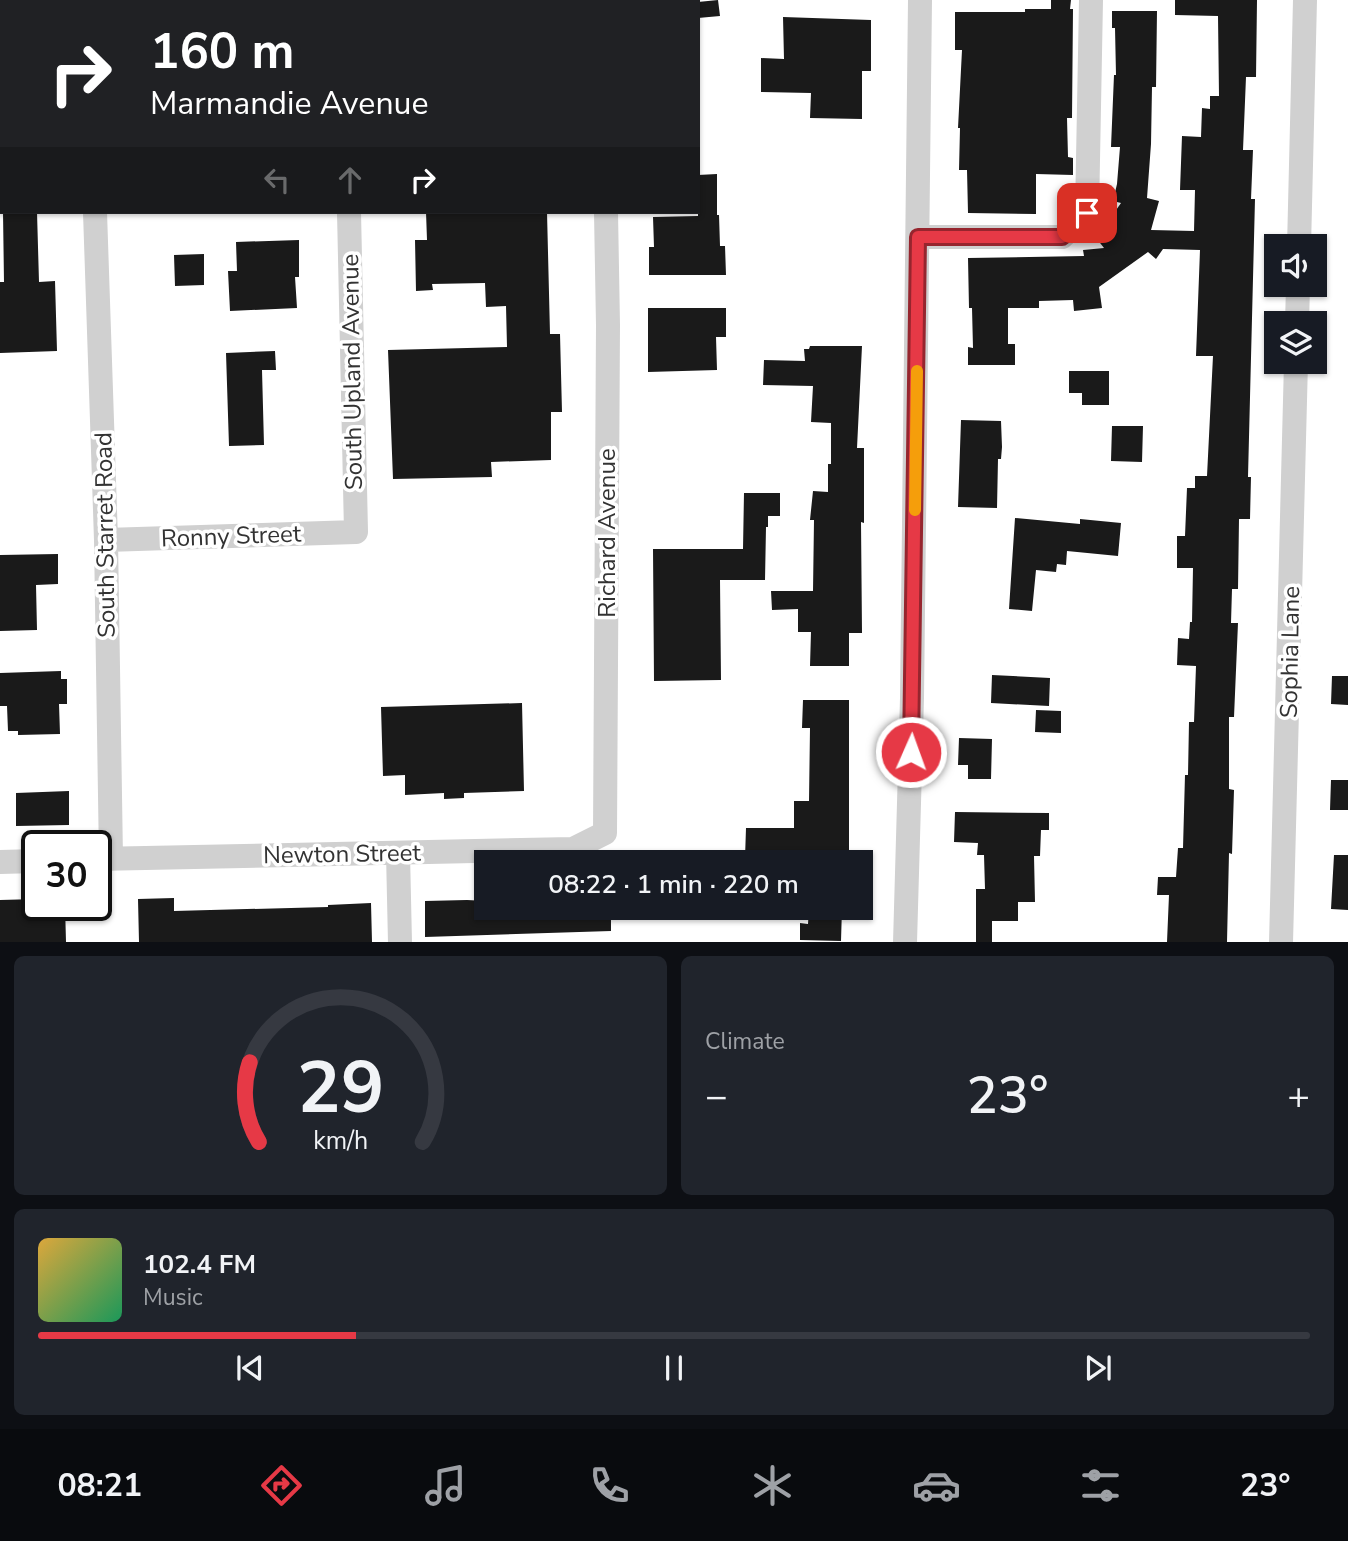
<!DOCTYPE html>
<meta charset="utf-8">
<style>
body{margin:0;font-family:"Nunito Sans",sans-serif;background:#20242c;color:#f1f3f6;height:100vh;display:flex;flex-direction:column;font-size:26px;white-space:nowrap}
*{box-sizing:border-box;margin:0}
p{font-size:23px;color:#9ea1a6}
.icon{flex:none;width:38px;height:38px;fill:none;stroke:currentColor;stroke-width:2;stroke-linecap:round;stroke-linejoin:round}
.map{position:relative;height:942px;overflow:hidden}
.panel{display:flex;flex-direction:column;gap:14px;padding:14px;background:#0d0f14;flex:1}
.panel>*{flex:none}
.hud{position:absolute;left:0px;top:0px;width:700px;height:214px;box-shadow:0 2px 5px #0004;background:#202124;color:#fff;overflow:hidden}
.tools{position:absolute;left:1264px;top:234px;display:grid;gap:14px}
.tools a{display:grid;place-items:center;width:63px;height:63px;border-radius:0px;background:#171b24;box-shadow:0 2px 5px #0004;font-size:35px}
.speed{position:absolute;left:21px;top:830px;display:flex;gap:14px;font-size:35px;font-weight:700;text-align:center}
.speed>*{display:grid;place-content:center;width:91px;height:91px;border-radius:50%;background:#171b24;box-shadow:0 2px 5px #0004;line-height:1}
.speed .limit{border:4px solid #111;border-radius:10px;background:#fff;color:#111}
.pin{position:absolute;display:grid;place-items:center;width:60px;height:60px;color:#fff;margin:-30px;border-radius:14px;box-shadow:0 4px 10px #0006}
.me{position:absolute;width:77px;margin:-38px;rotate:2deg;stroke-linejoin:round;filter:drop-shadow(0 0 5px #0008)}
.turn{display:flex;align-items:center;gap:24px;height:147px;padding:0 35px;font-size:32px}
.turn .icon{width:91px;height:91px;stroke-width:2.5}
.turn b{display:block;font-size:49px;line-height:60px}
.lanes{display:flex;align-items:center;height:66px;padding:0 35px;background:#0003;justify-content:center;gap:35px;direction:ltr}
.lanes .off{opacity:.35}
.big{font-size:52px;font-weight:600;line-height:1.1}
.panel .tile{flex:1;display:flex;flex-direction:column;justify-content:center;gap:10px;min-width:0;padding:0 24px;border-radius:10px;background:#20242c}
.panel .dial{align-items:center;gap:0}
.dial svg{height:182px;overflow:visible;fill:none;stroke:#363941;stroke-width:7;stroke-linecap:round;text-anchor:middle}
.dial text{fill:#f1f3f6;stroke:none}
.song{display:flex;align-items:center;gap:21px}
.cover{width:84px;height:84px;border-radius:10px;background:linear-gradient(135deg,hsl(40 70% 55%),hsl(150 70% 35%))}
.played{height:7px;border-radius:4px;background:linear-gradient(90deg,#e63946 25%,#363941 25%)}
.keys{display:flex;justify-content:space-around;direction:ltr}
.heat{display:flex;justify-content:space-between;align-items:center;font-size:38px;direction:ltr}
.panel .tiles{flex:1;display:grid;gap:14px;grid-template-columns:1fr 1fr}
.tile:last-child{grid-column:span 2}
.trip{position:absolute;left:474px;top:850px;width:399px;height:70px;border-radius:0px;background:#171b24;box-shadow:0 2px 5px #0004;font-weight:600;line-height:70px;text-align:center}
.tab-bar{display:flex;height:112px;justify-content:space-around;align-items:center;background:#090b0e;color:#9ea1a6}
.tab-bar .icon{width:49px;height:49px}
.tab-bar .current{color:#e63946}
.tab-bar b{font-size:32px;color:#f1f3f6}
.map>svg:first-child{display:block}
.building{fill:#1a1a1a}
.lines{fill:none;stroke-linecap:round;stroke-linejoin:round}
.street{stroke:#d0d0d0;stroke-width:24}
.route-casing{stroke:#96252e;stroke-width:18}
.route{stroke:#e63946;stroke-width:12}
.slow{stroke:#f59e0b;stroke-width:12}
.labels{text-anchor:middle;stroke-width:7;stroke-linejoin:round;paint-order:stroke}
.street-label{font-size:24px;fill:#333;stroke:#fff}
</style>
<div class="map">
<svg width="1348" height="943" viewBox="0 0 1348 943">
<rect width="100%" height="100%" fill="#fff"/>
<path class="building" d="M718 0 720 16 698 18V2Z
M1051 0H1071L1070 9H1073L1072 118H1067L1068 157 1073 158V175L1036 174V214L968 213 967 170H959L960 128H958L962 50H955V12H1025V9H1051Z
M1175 0H1257L1256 77H1246L1243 150H1253L1251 199H1255L1248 477H1251L1250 519H1239L1238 589H1232L1231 623H1238L1234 717H1229V789L1234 790 1232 854 1229 853 1227 942H1167L1169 895H1157L1158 877H1176L1178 848H1183L1185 775H1188L1189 722H1194L1196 666 1177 665 1178 638 1189 639 1190 622H1192L1193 568H1177V536H1185L1187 488H1195V476H1207L1213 356H1196L1200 250 1163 249 1156 259 1148 252 1099 287 1102 308 1074 311 1073 300 1039 301V308H1008V344H1015V365H968V347L973 348 972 308H969L968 258 1084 256 1083 250 1104 248 1097 239 1113 227 1107 223 1121 203 1113 201 1117 184 1120 147H1111L1114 75H1116L1115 28H1112V11H1157L1156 87H1152L1151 144 1147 198 1159 201 1151 230 1194 231 1195 190H1180L1182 136 1201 137 1202 108 1210 109V96H1219L1218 16 1175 15Z
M783 17 871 20V71H862V119L810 118 811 93 761 92V58L784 59Z
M717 174V215H719L720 246H725L726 275H649V247H654L653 217 698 216V175Z
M3 212H37L39 282 55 281 57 351 0 353V282H4Z
M426 212H547L550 334H560L562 412H551V460L491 462 492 477 393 479 388 350 507 347 506 306 486 307 485 283 432 284 433 290 416 291 415 240H427Z
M299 240V277H295L297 308 230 311 228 271H237L236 242Z
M204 254V285L175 286 174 255Z
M648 308H726V337H716L717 370 648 372Z
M810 346H862L857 448H864V523L861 522 862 633H849V666H810L811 632H798V609L772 610 771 591H813L814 520H810L813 491 828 492V464H831V423L811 422 813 386 763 385 764 360 805 361 804 349H809Z
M275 351 276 370H262L264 445 229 446 226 353Z
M1069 371H1109V405H1082V393H1069Z
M961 420 1001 421 1002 447 1001 459H998L997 508 958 507Z
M1112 426H1143L1142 462 1111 461Z
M744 493H780V516H768V527H766L765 580H720L721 680 654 681 653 549H743Z
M1015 518 1080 524V519L1121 523 1118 556 1067 551 1066 565 1057 564 1056 572 1036 570 1032 611 1009 609Z
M58 554V584L36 585 37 630 0 631V555Z
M61 671V679H67V704H59L60 734 18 735V731H8L7 706H0V673Z
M992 675 1050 678 1049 706 991 703Z
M1332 676H1348V705L1331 704Z
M803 700H849V851L770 850V859L745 858 746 828H794V801H809L810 728H802Z
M522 703 524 791 464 793V798L444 799V793L405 795V775L383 776 381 707Z
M1036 710 1061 711V733L1035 732Z
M959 738 992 739 991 779H968V765H958Z
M1331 780H1348V810H1330Z
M69 791V825L16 826V793Z
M955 812 1049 813V830H1041L1040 856H1034L1035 902H1018V921H992V942H976V889H985L984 855H977L978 843 954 842Z
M1334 855H1348V910L1331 909Z
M174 898V911L328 907V905L371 903 372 942H139L138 899Z
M37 899V905H65L66 942H0V900Z
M467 900 486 901V908H611V931L425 937V901Z
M809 908H842L841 941 800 940V923L808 924Z"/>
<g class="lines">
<path class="street" d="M339 0V2
M602 0V2
M71 2 75 0
M0 30H2
M95 212 106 540 111 859
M918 237H1062L1087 213 1091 0
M1299 247 1305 0
M1297 324 1298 285
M106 540 356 532 349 212
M398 853 400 943
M96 859 573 849 605 833 608 325 606 212
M0 862 37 861
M905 943 912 698 920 0
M1281 943 1296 362"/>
</g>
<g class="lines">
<g class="route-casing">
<path id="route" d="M911 752 918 237H1062L1087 213"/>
</g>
<use href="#route" class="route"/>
<path class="slow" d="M915 510 917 371"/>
</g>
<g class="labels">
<g class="street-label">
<text transform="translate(352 372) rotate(-91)" y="8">South Upland Avenue</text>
<text transform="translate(607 533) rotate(-90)" y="8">Richard Avenue</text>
<text transform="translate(105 535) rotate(-91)" y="8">South Starret Road</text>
<text transform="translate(231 536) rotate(-2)" y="8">Ronny Street</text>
<text transform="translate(1290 652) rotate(-89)" y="8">Sophia Lane</text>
<text transform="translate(342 854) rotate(-1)" y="8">Newton Street</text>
</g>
</g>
</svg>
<div class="tools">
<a><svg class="icon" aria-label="sound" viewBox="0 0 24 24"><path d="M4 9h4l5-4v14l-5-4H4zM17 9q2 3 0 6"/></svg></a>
<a><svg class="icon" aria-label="layers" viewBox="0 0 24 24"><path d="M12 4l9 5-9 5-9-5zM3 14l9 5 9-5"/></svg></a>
</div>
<div class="speed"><div class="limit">30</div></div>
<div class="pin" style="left:1087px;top:213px;background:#d93025"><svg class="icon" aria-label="arrive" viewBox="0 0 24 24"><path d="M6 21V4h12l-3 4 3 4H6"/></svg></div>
<svg class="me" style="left:911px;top:752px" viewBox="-20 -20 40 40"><circle r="17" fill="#e63946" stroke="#fff" stroke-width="3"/><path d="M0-11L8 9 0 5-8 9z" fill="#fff"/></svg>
<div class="trip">08:22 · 1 min · 220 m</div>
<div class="hud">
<div class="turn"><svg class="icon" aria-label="right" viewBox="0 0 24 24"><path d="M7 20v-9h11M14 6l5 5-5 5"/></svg><div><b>160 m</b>Marmandie Avenue</div></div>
<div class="lanes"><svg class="icon off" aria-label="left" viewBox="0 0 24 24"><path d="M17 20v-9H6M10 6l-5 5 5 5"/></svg><svg class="icon off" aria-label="ahead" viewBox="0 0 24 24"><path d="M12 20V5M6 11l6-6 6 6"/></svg><svg class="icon" aria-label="right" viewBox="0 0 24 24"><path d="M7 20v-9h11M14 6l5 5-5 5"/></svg></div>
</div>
</div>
<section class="panel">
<div class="tiles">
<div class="tile dial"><svg viewBox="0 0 100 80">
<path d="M14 69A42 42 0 1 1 86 69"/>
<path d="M14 69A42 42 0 0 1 10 34" stroke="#e63946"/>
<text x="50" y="56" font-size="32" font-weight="700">29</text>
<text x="50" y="72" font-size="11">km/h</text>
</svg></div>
<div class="tile"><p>Climate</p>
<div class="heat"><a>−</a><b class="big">23°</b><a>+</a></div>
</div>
<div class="tile">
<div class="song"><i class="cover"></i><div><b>102.4 FM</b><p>Music</p></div></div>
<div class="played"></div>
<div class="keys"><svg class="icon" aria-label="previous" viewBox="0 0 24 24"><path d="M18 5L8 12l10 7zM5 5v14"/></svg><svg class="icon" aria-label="pause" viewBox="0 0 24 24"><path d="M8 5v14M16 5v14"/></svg><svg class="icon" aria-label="next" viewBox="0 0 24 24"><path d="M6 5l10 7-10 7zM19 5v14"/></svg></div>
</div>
</div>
</section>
<nav class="tab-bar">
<b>08:21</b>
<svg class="icon current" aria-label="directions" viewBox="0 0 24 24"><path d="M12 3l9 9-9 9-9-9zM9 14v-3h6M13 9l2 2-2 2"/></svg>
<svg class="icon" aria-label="music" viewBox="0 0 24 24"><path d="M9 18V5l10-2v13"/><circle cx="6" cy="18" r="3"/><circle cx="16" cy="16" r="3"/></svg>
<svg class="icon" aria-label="phone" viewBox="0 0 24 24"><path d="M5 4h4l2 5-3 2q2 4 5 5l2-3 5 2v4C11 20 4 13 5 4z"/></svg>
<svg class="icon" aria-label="climate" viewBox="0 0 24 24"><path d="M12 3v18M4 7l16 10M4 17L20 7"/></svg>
<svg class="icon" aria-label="car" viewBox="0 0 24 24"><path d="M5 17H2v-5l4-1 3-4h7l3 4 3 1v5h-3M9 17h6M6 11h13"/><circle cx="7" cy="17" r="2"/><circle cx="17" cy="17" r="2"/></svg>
<svg class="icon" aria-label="filters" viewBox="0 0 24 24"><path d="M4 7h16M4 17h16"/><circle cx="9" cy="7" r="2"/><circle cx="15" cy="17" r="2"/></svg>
<b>23°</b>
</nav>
